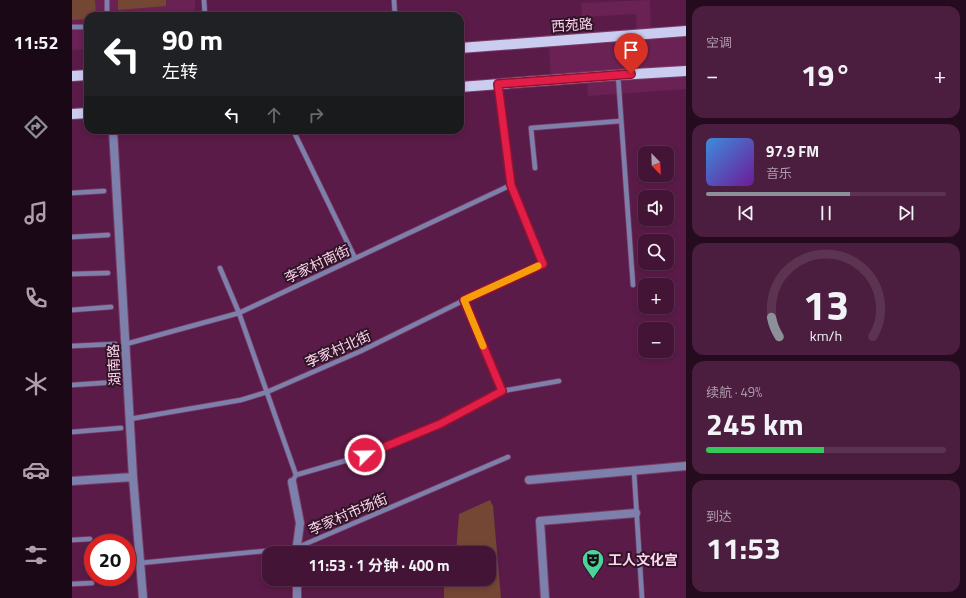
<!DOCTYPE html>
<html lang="zh">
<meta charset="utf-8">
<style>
body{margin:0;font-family:"Titillium Web","Noto Sans SC",sans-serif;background:#4b1d3e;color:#f1f3f6;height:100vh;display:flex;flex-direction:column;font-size:15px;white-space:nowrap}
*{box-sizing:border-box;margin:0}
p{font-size:13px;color:#af9ead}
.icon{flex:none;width:22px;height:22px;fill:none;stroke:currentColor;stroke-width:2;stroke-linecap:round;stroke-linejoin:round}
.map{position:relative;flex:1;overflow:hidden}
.details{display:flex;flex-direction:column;gap:6px;padding:6px;background:#250b1e;width:280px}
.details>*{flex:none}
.guide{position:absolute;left:12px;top:12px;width:380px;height:122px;border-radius:12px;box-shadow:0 2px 6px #0003,0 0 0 1px #5c3351;background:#202124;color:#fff;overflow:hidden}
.needle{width:26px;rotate:157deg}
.buttons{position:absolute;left:566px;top:146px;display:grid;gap:8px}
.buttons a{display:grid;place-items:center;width:36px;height:36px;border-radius:8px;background:#441436;box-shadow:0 2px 6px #0003,0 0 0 1px #5c3351;font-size:20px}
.speed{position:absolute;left:12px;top:534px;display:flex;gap:8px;font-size:20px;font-weight:700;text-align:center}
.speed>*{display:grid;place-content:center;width:52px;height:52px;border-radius:50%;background:#441436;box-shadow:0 2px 6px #0003,0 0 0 1px #5c3351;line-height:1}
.speed .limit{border:6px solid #d22;background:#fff;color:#111}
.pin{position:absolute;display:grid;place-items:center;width:34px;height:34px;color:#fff;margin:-41px -17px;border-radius:50% 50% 50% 0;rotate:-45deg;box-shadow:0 0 4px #0007}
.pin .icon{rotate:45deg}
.me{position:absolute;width:44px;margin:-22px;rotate:67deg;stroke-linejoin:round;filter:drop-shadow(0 0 3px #0008)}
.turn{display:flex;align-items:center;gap:14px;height:84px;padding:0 12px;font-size:18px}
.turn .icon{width:52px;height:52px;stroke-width:2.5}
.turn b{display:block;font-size:28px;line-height:34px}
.lanes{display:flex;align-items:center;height:38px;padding:0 12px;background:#0003;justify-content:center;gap:20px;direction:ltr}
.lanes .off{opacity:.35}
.big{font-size:30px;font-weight:700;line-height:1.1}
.details .card{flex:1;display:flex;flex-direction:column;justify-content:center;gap:6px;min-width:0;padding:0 14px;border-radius:12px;background:#4b1d3e}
.details .dial{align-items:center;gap:0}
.dial svg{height:104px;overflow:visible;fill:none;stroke:#5c3351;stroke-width:7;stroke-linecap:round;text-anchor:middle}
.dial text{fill:#f1f3f6;stroke:none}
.song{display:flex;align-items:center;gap:12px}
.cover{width:48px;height:48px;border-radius:6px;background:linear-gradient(135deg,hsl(210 70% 55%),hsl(280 70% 35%))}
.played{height:4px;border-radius:2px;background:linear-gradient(90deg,#8c9099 60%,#5c3351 60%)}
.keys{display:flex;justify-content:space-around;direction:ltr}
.heat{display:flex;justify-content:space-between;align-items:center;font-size:22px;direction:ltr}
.charge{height:6px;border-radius:3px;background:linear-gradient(90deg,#34c759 49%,#5c3351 0)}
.trip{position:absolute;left:190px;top:546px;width:234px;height:40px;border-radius:12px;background:#441436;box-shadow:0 2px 6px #0003,0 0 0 1px #5c3351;font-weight:700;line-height:40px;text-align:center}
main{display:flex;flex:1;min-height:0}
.dock{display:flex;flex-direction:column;width:72px;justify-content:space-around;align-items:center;background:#1b0816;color:#af9ead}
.dock .icon{width:28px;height:28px}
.dock .current{color:#8c9099}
.dock b{font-size:18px;color:#f1f3f6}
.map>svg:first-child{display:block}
.built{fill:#692253}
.green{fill:#744634}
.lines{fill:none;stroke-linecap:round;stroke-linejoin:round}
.lane-casing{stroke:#783c66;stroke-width:6}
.street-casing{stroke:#783c66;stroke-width:10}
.primary-casing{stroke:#783c66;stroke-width:12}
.lane{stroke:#7d80ab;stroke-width:4.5}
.street{stroke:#7d80ab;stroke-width:8}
.primary{stroke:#cacdf0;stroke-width:10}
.route-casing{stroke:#92132f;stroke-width:10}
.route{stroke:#e11d48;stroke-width:7}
.slow{stroke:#f59e0b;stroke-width:7}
.labels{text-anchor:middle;stroke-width:4;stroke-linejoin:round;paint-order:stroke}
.street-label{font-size:14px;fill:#fdd5ed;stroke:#301427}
.poi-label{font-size:14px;font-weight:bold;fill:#fdd5ed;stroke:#301427;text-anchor:start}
</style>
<main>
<nav class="dock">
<b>11:52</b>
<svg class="icon current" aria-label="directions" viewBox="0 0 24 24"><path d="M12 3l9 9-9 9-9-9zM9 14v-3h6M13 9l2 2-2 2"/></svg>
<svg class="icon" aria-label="music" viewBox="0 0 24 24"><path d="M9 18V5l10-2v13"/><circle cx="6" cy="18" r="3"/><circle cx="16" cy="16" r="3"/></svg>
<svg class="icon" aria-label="phone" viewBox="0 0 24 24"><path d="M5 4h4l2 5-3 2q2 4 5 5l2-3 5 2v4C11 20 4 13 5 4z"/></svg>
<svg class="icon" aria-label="climate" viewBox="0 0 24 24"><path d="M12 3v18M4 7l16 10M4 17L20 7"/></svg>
<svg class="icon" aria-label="car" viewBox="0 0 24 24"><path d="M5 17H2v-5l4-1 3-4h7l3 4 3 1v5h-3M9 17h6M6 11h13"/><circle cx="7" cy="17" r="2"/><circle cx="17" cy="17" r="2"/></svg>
<svg class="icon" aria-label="filters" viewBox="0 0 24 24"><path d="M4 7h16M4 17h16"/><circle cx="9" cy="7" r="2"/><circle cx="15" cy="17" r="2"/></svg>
</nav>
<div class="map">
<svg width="614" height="598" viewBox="0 0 614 598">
<rect width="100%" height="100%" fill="#5b1b48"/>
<path class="built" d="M0 0H123V16H16V49L0 50Z
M578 0 579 39 614 36V89L516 96 515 82 601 76 479 79 477 45 565 40 564 14 510 17 509 3Z"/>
<path class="green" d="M0 0H23L24 16H16V19L0 20Z
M46 0H94V6L46 10Z
M418 500 421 506 429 598H372V579H417V553H384L387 514Z"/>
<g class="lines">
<g class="lane-casing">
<path id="lane" d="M35 0V16
M132 0 133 16
M322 0 323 16
M0 27H16
M546 75 561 285
M221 130 283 258
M463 168 459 128 549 121
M0 193 32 191
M0 237 36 235
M148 268 167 313 224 475 220 482
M0 274 36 273
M392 301 430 391
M0 310 39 307
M54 344 167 313 439 185
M0 346 43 344
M0 385 44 382
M58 419 169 400 195 392 289 351 425 284 471 264 439 185 426 84
M0 432 49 428
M562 471 570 598
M224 475 293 455 367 424 430 391 487 381
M0 540 18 539
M68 563 224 548 436 457
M0 584 20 583"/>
</g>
<g class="street-casing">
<path id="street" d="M41 130 61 477 71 598
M457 480 614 466
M0 481 61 477
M220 482 228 523 224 553
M225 579V598
M473 598 468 521 564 513"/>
</g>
<g class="primary-casing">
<path id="primary" d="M388 48 614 31
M0 76 16 75
M388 87 546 75 614 71
M0 114 16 113"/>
</g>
<use href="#lane" class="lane"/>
<use href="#street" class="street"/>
<use href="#primary" class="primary"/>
</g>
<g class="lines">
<g class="route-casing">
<path id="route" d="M293 455 368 424 430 391 392 300 471 264 439 185 426 84 559 74"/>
</g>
<use href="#route" class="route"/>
<path class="slow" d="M411 346 392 300 466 266"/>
</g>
<defs>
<g id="theatre-pin" transform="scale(1.15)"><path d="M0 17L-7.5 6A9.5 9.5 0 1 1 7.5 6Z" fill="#4dd39a" stroke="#301427"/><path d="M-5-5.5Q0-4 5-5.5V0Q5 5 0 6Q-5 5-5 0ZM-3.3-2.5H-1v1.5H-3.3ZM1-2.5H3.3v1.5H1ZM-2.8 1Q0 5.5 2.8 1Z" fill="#111"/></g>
</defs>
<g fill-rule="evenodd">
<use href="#theatre-pin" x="521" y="560"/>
</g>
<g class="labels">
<g class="street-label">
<text transform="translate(500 25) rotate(-4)" y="5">西苑路</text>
<text transform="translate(245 264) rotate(-25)" y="5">李家村南街</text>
<text transform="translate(266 349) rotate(-24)" y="5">李家村北街</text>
<text transform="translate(42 365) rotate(-93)" y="5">湖南路</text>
<text transform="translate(276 514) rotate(-23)" y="5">李家村市场街</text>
</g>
<g class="poi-label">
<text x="536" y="565">工人文化宫</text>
</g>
</g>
</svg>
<div class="buttons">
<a><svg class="needle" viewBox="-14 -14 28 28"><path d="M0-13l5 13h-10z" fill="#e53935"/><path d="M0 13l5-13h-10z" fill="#af9ead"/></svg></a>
<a><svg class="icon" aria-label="sound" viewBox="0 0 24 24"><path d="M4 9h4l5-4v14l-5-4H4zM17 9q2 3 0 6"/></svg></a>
<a><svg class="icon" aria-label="search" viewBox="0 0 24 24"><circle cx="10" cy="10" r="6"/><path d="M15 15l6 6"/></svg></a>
<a>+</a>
<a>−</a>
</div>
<div class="speed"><div class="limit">20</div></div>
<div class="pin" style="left:559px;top:74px;background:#d93025"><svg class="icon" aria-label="arrive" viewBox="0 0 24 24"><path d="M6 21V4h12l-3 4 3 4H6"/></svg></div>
<svg class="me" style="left:293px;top:455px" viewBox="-20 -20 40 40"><circle r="17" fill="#e11d48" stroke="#fff" stroke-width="3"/><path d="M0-11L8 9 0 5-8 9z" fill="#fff"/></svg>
<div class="trip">11:53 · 1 分钟 · 400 m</div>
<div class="guide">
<div class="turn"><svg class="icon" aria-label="left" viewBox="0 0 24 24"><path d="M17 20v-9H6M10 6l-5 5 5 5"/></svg><div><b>90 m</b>左转</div></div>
<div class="lanes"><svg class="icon" aria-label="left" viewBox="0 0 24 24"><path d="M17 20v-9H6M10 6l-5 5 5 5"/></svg><svg class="icon off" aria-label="ahead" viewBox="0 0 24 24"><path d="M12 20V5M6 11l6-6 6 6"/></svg><svg class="icon off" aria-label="right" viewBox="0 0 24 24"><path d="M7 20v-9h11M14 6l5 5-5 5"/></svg></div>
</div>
</div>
<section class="details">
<div class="card"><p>空调</p>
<div class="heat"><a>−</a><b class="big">19°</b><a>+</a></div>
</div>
<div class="card">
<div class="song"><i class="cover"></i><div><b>97.9 FM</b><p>音乐</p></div></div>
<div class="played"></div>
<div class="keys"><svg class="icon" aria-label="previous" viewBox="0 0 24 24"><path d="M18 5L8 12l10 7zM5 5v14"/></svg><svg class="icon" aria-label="pause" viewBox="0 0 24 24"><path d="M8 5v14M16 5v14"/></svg><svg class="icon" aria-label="next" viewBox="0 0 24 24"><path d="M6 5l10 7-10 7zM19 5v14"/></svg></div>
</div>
<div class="card dial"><svg viewBox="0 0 100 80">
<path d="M14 69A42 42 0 1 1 86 69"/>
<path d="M14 69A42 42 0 0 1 8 54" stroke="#8c9099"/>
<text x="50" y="56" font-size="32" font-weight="700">13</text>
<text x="50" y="72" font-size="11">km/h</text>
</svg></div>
<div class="card"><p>续航 · 49%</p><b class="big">245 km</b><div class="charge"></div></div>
<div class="card"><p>到达</p><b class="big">11:53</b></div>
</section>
</main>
